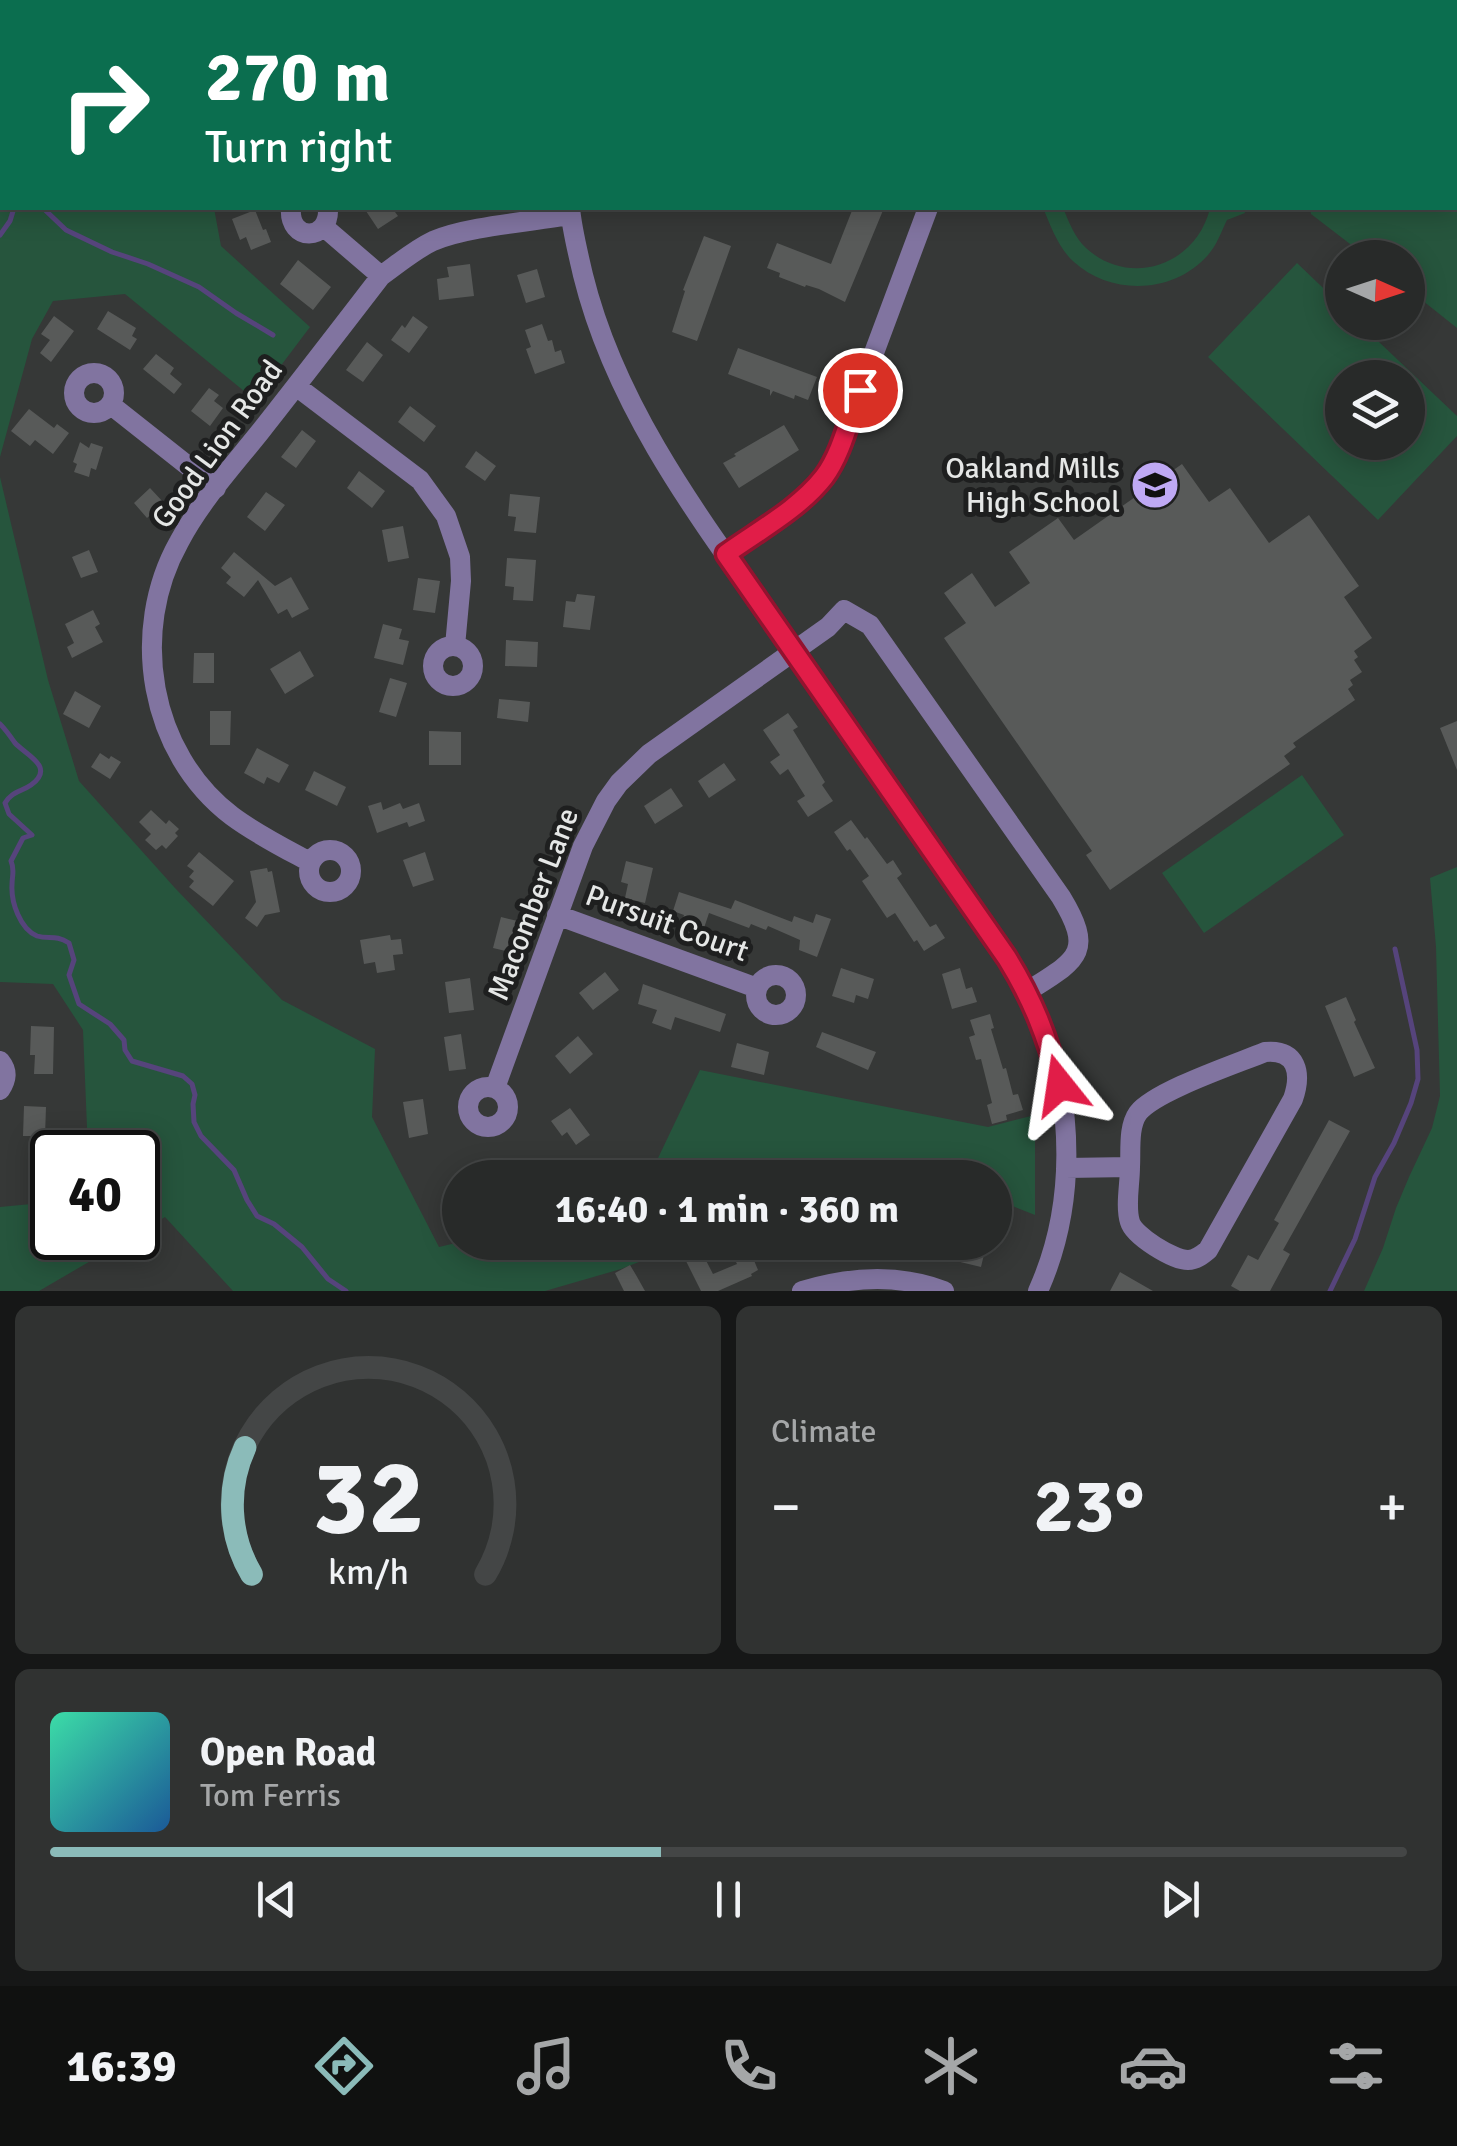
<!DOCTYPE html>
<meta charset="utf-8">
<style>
body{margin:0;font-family:Signika,sans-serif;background:#303231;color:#f1f3f6;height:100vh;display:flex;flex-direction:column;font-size:38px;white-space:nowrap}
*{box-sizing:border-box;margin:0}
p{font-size:32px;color:#a5a7a8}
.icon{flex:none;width:55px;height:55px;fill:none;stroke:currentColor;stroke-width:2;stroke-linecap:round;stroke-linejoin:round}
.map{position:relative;height:1291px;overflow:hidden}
.sheet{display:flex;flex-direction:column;gap:15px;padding:15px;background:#161717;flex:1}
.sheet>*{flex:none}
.guide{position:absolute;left:0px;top:0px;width:1458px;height:210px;box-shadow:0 5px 25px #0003,0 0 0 2px #444646;background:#0b6e4f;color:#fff;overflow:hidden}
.needle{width:65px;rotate:93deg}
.buttons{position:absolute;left:1325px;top:240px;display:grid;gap:20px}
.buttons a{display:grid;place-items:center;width:100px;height:100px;border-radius:50%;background:#282a29;box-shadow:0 5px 25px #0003,0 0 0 2px #444646;font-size:50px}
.speed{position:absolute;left:30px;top:1130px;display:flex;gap:20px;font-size:50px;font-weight:700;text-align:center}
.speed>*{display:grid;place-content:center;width:130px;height:130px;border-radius:50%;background:#282a29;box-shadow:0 5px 25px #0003,0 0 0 2px #444646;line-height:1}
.speed .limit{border:5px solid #111;border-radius:15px;background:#fff;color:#111}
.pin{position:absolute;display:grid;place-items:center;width:85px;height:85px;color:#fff;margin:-42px;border:5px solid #fff;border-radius:50%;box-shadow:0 2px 10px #0007}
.me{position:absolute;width:110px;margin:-55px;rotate:345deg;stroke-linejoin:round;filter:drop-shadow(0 0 8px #0008)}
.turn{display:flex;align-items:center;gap:35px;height:210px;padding:0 40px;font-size:45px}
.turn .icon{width:130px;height:130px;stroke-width:2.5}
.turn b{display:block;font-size:70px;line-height:85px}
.big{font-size:75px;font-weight:700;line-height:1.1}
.sheet .tile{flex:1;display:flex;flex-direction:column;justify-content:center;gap:15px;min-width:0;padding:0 35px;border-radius:15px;background:#303231}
.sheet .dial{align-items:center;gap:0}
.dial svg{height:260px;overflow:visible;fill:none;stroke:#444646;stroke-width:7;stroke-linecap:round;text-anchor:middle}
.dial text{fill:#f1f3f6;stroke:none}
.song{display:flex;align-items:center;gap:30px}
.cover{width:120px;height:120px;border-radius:15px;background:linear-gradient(135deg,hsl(160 70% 55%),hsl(210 70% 35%))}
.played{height:10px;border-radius:5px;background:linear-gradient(90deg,#8bbbb9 45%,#444646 45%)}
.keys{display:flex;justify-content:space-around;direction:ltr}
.heat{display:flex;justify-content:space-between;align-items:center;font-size:55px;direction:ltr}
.sheet .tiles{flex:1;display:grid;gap:15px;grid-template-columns:1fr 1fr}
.tile:last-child{grid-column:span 2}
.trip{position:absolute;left:442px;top:1160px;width:570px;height:100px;border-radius:50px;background:#282a29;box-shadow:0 5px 25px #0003,0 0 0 2px #444646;font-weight:700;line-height:100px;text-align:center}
.tab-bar{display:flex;height:160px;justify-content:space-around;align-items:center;background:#101110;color:#a5a7a8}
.tab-bar .icon{width:70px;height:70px}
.tab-bar .selected{color:#8bbbb9}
.tab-bar b{font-size:45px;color:#f1f3f6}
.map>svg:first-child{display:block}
.green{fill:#26553d;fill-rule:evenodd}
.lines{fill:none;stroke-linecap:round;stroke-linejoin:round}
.stream{stroke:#56447c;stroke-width:5}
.building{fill:#585a59}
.minor{stroke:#8174a0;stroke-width:20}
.route-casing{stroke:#92132f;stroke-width:25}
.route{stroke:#e11d48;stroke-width:18}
.labels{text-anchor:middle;stroke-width:10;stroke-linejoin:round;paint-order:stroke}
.street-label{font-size:30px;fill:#e5e7e6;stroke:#1e1f1f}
.poi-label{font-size:30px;fill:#e5e7e6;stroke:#1e1f1f;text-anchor:end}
</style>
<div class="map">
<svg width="1457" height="1291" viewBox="0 0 1457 1291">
<rect width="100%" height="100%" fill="#363837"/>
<path class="green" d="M1455 33 1457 36V328L1408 289V258L1367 257 1311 214 1310 208H1455Z
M0 63H2V208H214L221 246 310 327 255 400 125 294 53 301 32 339 0 457Z
M1043 208H1063C1069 222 1075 238 1086 248 1131 289 1197 264 1210 208H1243L1245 213 1227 220C1221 232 1217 245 1208 255 1174 294 1111 296 1074 262 1058 248 1051 226 1043 208Z
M1297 263 1342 306V322L1359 323 1457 416V436L1378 520 1208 357ZM1342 378H1408V442H1342Z
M0 477 48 680 79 781 175 888 282 1000 375 1049 372 1117 439 1247 460 1242 687 1243 621 1269 545 1291H233L165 1217 138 1233V1152H88L83 1030 53 984 0 982Z
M1302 775 1344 835 1204 933 1162 873Z
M1457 867V1291H1364L1383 1248 1396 1208 1409 1177 1432 1128 1440 1096 1436 947 1430 878Z
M700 1070 988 1127 1035 1115V1215L995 1199V1178H943L936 1175 872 1178 649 1177Z
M52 1202V1238H130L39 1291H0V1207Z"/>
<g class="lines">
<path class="stream" d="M0 141 2 143
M43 208 66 230 112 252 148 264 199 287 236 313 273 335
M0 235 10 221 14 208
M0 724C6 730 10 736 15 743 26 755 56 767 31 785 21 792 11 792 5 803L9 814 32 835 23 838 11 861C15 870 12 875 12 885 11 902 20 929 37 936 49 940 55 934 69 943L74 960 69 975 79 1004 110 1024 124 1040 125 1050 132 1061 183 1076 192 1084 195 1095 193 1104 194 1122 201 1136 234 1170 247 1200 257 1216 274 1224 302 1247 328 1279 346 1291
M1330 1291 1355 1239 1375 1177 1394 1143 1411 1103 1418 1079 1417 1050 1395 949"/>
</g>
<path class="building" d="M364 208H392L398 216 378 229Z
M853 208H884L845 302 819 289 806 285 805 287 779 277 780 273 767 268 777 243 831 264Z
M255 210 263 230 266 229 271 242 251 250 246 237 240 240 232 219Z
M704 236 731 246 697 341 672 332 685 291 683 290Z
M298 260 331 287 313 310 280 284Z
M470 264 474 296 439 300 437 279 449 277 447 267Z
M537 269 545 297 526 303 517 275Z
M108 311 136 328 132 336 137 339 130 350 97 329Z
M54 316 74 331 51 362 40 353 50 340 41 334Z
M413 316 428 327 409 353 391 340 402 325 405 328Z
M542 324 548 341 552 340 555 352 561 350 565 363 535 374 526 349 531 347 525 330Z
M367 342 383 355 363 382 346 370Z
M738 348 817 377 808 400 795 395 794 399 773 391 770 396V390L728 374Z
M156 354 174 368 170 374 182 384 174 394 143 369Z
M209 388 219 395 214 401 223 408 210 426 191 411Z
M410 406 436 426 424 442 398 422Z
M29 409 54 428 57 424 69 433 53 454 35 440 30 446 11 431Z
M784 425 799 450 739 488 723 463 736 456 734 454Z
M302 430 316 441 296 468 281 457Z
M80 442 89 448 91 443 103 447 96 470 91 468 89 477 74 472 77 464 73 462Z
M476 451 496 466 485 481 465 467Z
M1182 464 1209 502 1230 488 1269 543 1309 515 1359 586 1344 597 1372 638 1354 651 1358 657 1354 660 1362 672 1350 680 1353 685 1348 689 1355 700 1293 743 1296 747 1284 756 1290 764 1110 890 1086 855 1092 851 944 638 966 623 944 593 972 573 995 607 1030 583 1009 552 1058 518 1074 540Z
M359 471 385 491 372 508 347 488Z
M150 488 164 503 147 518 134 503Z
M266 492 285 505 265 531 247 517Z
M510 494 540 497 536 533 514 531 516 517 508 516Z
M403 526 409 558 388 562 382 530Z
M89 550 98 572 81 578 72 557Z
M234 552 275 586 291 577 309 609 292 618 287 609 278 614 258 580 244 597 226 583 231 577 221 568Z
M507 558 536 560 533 601 513 600 514 587 505 586Z
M418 578 440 581 435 613 413 610Z
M577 594 595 596 590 630 563 627 566 601 575 602Z
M93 610 100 624 95 627 103 642 72 658 67 647 74 643 65 624Z
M383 624 402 629 399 639 409 641 403 665 374 658Z
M506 640 538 642 537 667 505 666Z
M300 651 314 676 285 694 270 669Z
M194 653H214V683H193Z
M390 678 407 683 396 717 379 712Z
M75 691 101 706 89 728 63 714Z
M499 699 530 702 528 722 497 718Z
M210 711H231L230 745H210Z
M788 713 798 727 793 730 825 782 822 785 833 801 808 817 797 801 805 796 788 769 780 775 770 762 780 755 763 730Z
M1457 721V770L1440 728Z
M429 731 461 732V765H429Z
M257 748 289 765 279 783 267 777 264 784 244 773Z
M100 753 109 759 111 756 121 762 110 779 91 767Z
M724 763 736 780 709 798 698 781Z
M314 771 346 787 337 806 305 790Z
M671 788 683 806 655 824 644 806Z
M381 802 383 810 400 803 403 809 419 803 425 821 409 827 407 822 377 833 368 806Z
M151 810 166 824 169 820 179 829 175 833 178 836 166 849 162 845 156 850 145 840 151 834 139 822Z
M851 820 865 839 867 837 887 864 893 860 902 874 897 878 930 927 936 924 945 938 924 951 917 940 914 942 895 913 887 918 862 881 869 876 850 849 847 851 834 832Z
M199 852 234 881 213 906 189 887 194 881 189 877 194 871 187 866Z
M425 852 434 880 413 887 403 860Z
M626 861 653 868 645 903 625 898 628 884 621 882Z
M267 868 268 872 272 871 280 912 265 915 257 927 245 918 256 902 250 871Z
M679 892 731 909 735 900 792 922 794 916 813 923 816 914 831 919 817 957 799 950 800 940 768 926 766 930 751 924 749 928 709 913 703 931 681 924 684 915 673 911Z
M501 917 522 922 514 953 493 948Z
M390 935 391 940 401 939 403 954 393 955 395 970 377 973 375 962 364 964 360 940Z
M841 968 874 979 868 999 856 995 854 1003 832 996Z
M960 968 966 989 972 987 977 1002 952 1009 942 974Z
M605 972 619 990 593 1010 579 993Z
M470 978 474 1010 449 1013 445 982Z
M643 984 726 1014 720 1032 675 1017 671 1030 652 1023 657 1010 638 1004Z
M1346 997 1356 1020 1354 1022 1375 1068 1354 1077 1325 1006Z
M990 1014 994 1028 991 1029 1003 1069 1006 1068 1013 1095 1018 1094 1023 1110 1006 1115 1007 1120 992 1124 987 1105 992 1103 981 1059 976 1060 969 1037 975 1035 970 1020Z
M31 1026 54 1027 53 1074H34L35 1055H30Z
M822 1032 876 1052 868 1070 816 1047Z
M461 1034 466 1069 449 1071 444 1037Z
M578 1036 593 1054 570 1074 555 1056Z
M737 1043 769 1052 764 1075 731 1067Z
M423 1099 428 1134 409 1138 403 1102Z
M24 1106 46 1107 45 1136H23Z
M570 1108 590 1135 576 1145 567 1132 562 1136 551 1121Z
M1329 1120 1350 1131 1283 1250 1290 1254 1270 1291H1240L1231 1286 1248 1255 1258 1260 1279 1223 1274 1220Z
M545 1164V1178H511V1165Z
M925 1242H987L981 1267 923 1253Z
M697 1243 713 1274 737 1264 732 1253 748 1246 758 1270 751 1274 752 1276 718 1291H701L681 1251Z
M630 1265 636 1275 645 1291H624L615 1273Z
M1120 1272 1132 1279 1153 1291H1110Z"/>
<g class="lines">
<path class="minor" d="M572 2V0
M291 208C288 242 330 242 328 208
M570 208C572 230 578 253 583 275 618 417 711 533 794 651 866 753 937 855 1007 957 1019 977 1031 997 1040 1019 1075 1103 1076 1207 1038 1291
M324 227 381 276
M74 393a20 20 0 1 1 40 0a20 20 0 1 1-40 0Z
M296 386 420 480 446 516 460 557 461 581 455 646
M111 405 216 488
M726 554C765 526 809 502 834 460L928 208
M433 666a20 20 0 1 1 40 0a20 20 0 1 1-40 0Z
M309 871a21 21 0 1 1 42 0a21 21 0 1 1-42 0Z
M310 862C284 848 256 834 232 816 149 753 129 631 179 542 200 502 232 467 260 432 301 380 341 328 381 276 398 264 414 250 433 241 468 226 531 222 570 215
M557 915 757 988
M756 995a20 20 0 1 1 40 0a20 20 0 1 1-40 0Z
M0 1061C8 1071 7 1079 0 1090
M468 1107a20 20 0 1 1 40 0a20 20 0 1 1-40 0Z
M495 1088 583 846 606 801 619 783 649 754 828 627 844 610 870 625 1061 897C1095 953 1077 960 1028 991
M1066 1168 1130 1167C1130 1184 1125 1206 1130 1222 1134 1236 1173 1260 1188 1260 1196 1260 1202 1255 1208 1250L1293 1099C1302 1073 1297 1049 1265 1052 1236 1064 1155 1091 1138 1113 1128 1127 1131 1150 1130 1167
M802 1291C849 1277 897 1273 944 1291"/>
</g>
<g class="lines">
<g class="route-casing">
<path id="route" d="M860 390C849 418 842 453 824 477 799 509 758 531 726 554L1007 958C1033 1000 1047 1037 1060 1085"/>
</g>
<use href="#route" class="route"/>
</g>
<defs>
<g id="school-disc" transform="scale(2.5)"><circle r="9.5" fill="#bfa9f4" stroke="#1e1f1f"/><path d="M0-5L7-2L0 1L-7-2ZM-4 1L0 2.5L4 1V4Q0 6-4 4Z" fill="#111"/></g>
</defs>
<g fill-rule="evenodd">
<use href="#school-disc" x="1155" y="485"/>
</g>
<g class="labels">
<g class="street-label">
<text transform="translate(217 444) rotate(-54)" y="10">Good Lion Road</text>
<text transform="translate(533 904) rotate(-69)" y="10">Macomber Lane</text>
<text transform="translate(667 923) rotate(20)" y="10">Pursuit Court</text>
</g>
<g class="poi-label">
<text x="1120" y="478">Oakland Mills<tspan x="1120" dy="34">High School</tspan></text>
</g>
</g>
</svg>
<div class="buttons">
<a><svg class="needle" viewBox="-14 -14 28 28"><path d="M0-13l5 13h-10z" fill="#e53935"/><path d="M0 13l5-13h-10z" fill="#a5a7a8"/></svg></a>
<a><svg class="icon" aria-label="layers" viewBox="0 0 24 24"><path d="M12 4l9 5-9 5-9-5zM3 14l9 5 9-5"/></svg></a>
</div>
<div class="speed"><div class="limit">40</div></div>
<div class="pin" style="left:860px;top:390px;background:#d93025"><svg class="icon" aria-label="arrive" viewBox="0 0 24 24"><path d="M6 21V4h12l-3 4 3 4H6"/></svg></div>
<svg class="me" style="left:1060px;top:1085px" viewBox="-20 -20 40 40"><path d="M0-17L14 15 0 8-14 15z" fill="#e11d48" stroke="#fff" stroke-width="4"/></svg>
<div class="trip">16:40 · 1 min · 360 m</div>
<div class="guide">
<div class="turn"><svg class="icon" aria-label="right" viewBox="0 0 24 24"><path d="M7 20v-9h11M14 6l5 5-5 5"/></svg><div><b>270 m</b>Turn right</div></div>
</div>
</div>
<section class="sheet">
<div class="tiles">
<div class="tile dial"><svg viewBox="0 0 100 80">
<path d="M14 69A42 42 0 1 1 86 69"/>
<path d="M14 69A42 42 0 0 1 12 30" stroke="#8bbbb9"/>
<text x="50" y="56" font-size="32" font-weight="700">32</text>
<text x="50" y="72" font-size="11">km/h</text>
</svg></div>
<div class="tile"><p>Climate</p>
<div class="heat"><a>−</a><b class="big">23°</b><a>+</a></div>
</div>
<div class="tile">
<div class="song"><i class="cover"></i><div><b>Open Road</b><p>Tom Ferris</p></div></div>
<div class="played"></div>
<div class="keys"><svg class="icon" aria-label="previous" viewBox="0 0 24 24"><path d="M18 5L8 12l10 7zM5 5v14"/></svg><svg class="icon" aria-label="pause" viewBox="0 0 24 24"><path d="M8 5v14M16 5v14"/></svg><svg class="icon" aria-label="next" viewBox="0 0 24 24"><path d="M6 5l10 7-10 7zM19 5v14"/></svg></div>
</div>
</div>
</section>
<nav class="tab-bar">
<b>16:39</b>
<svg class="icon selected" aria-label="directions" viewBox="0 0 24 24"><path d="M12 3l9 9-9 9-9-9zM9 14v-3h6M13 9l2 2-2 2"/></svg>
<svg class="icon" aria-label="music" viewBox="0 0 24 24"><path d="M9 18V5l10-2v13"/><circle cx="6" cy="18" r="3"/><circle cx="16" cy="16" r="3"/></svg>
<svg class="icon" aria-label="phone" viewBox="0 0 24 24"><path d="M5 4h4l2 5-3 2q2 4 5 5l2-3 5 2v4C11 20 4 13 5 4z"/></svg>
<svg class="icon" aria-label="climate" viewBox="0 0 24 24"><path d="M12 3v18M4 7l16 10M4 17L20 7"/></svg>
<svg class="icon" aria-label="car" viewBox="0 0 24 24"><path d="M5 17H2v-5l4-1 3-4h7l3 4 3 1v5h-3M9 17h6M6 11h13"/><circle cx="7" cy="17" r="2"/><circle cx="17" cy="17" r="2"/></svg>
<svg class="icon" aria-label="filters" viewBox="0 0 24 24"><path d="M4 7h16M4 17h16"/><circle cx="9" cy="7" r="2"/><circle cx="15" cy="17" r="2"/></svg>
</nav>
